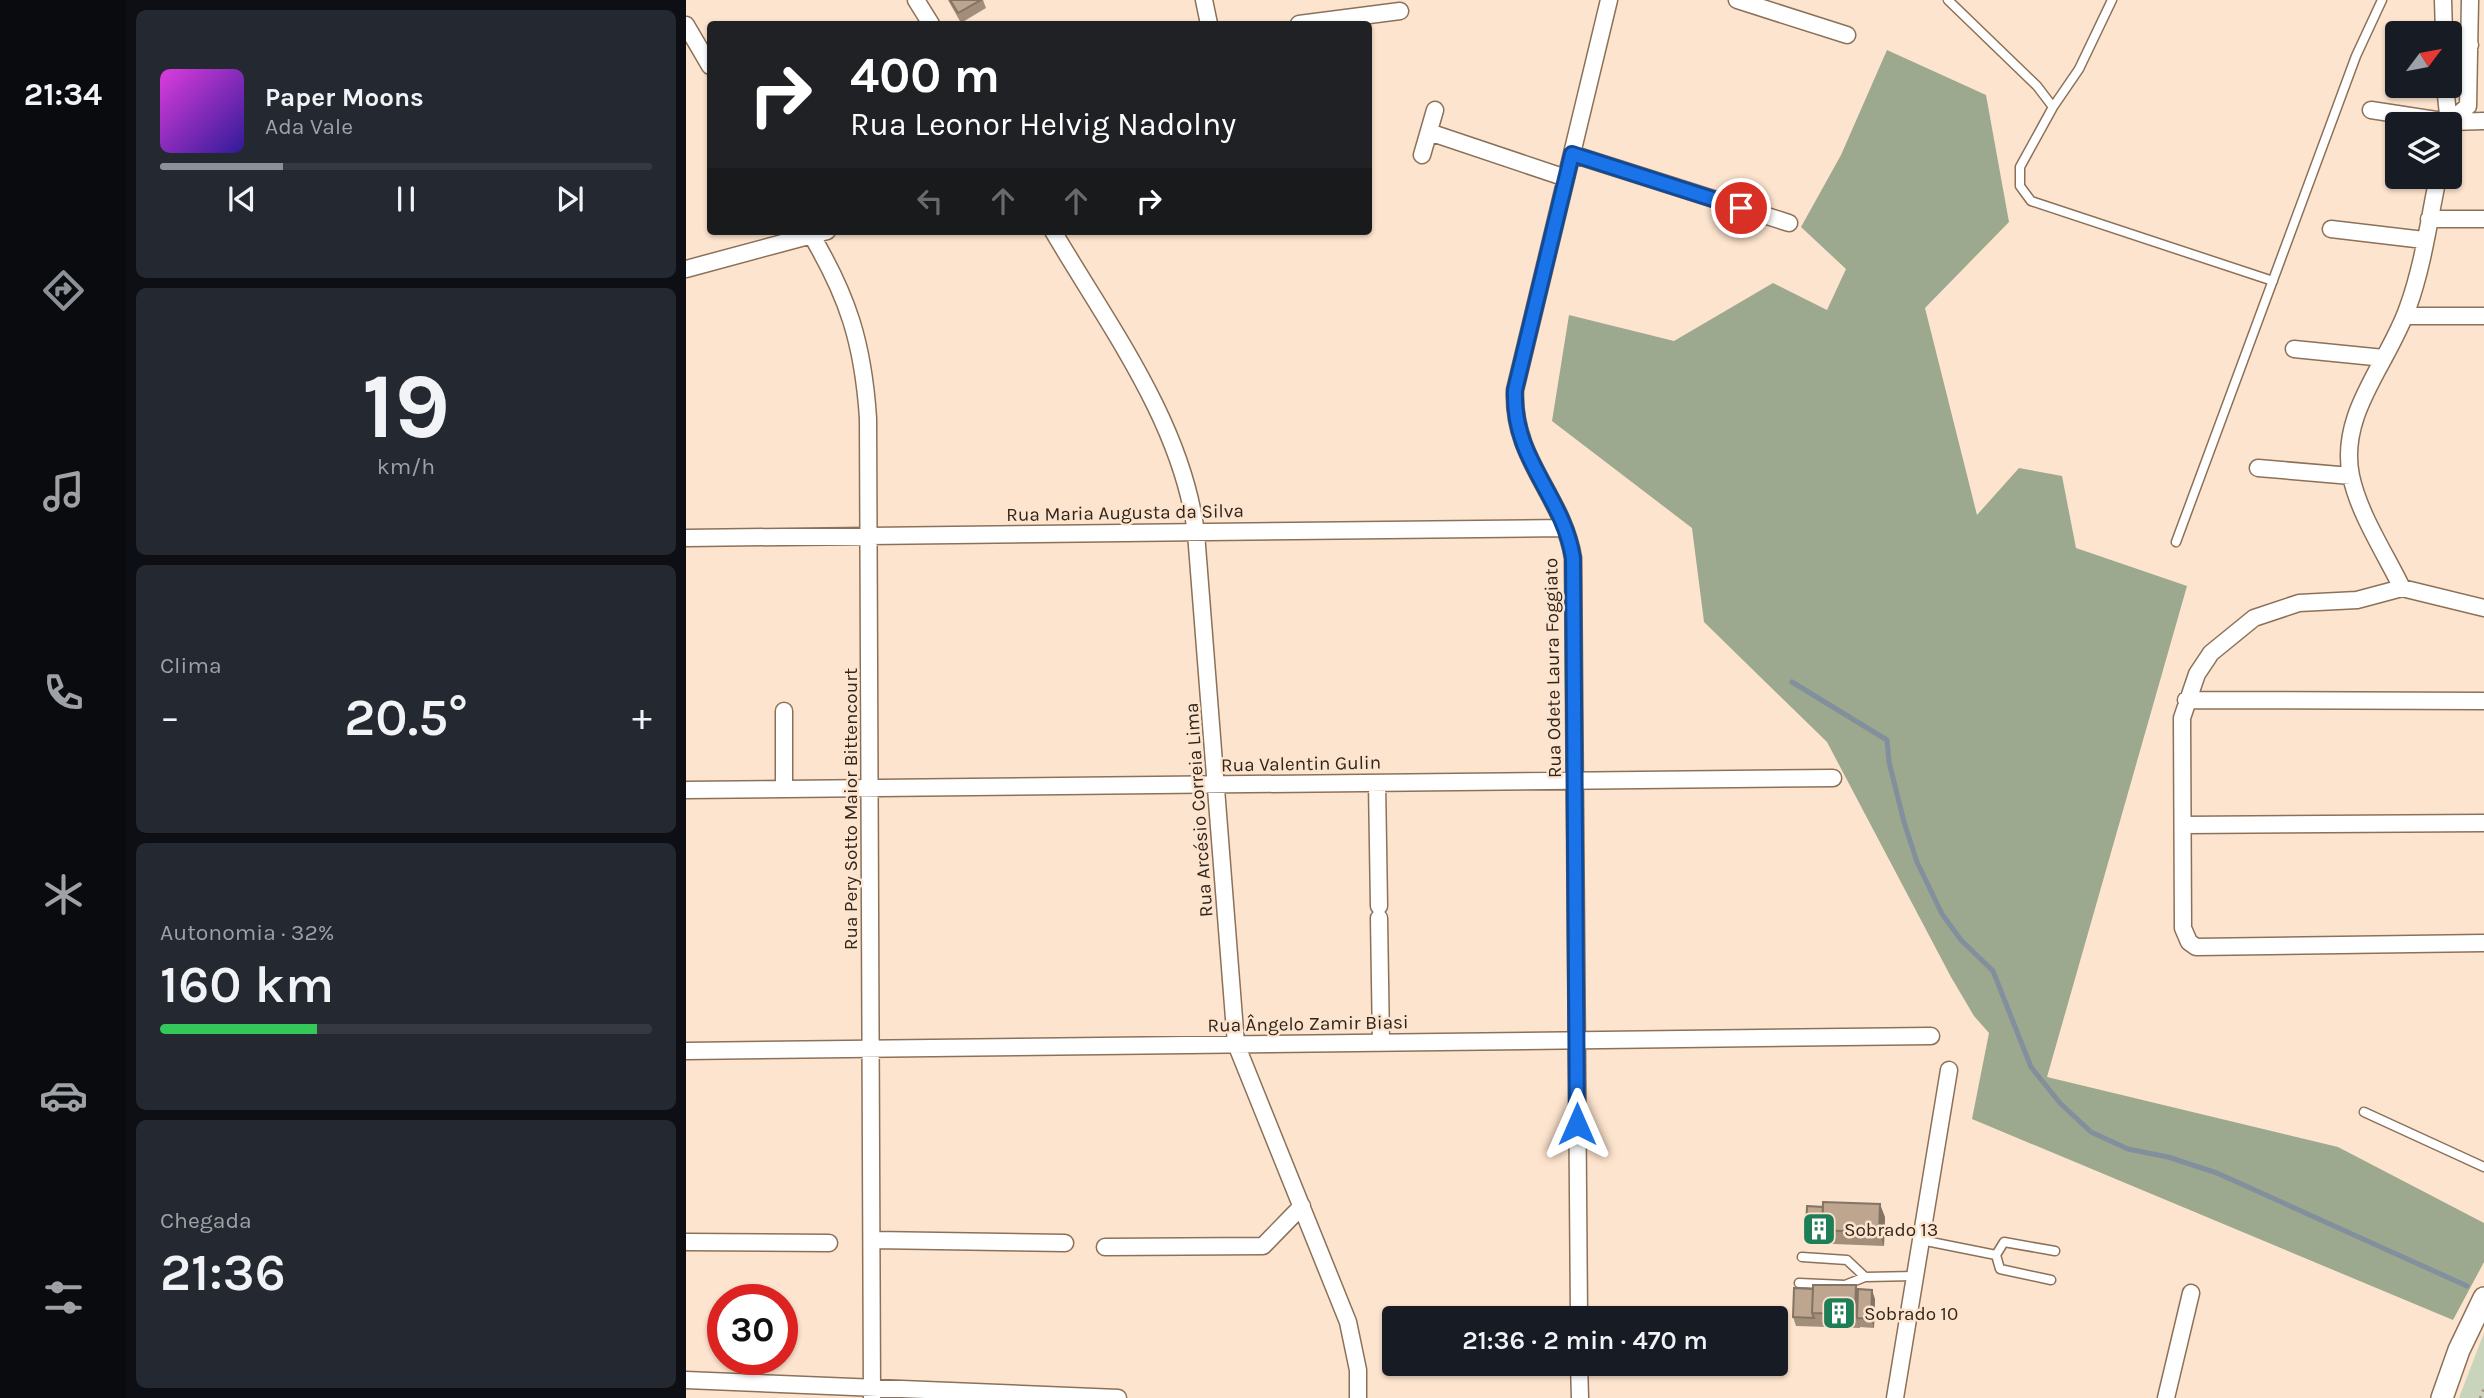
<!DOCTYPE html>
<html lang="pt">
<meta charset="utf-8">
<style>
body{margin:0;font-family:Karla,sans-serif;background:#242831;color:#f1f3f6;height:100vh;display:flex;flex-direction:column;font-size:26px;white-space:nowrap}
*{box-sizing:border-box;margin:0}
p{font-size:23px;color:#9ea1a6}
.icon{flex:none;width:38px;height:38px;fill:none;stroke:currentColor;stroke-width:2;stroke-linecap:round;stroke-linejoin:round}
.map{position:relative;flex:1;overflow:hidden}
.drawer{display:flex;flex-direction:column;gap:10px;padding:10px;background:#0d0f14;width:560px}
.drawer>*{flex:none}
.top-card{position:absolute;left:21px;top:21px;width:665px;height:214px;border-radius:7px;box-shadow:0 2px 5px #0004;background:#202124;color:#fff;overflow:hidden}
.needle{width:46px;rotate:58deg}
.fabs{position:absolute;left:1699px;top:21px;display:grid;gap:14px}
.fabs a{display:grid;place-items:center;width:77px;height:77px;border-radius:7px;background:#171b24;box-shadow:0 2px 5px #0004;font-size:35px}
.speed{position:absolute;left:21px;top:1284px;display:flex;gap:14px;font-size:35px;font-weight:700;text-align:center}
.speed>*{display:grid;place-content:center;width:91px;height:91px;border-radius:50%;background:#171b24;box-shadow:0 2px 5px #0004;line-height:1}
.speed .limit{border:10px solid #d22;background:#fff;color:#111}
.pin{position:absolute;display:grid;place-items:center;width:60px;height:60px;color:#fff;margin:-30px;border:4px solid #fff;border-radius:50%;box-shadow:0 2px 7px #0007}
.me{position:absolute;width:77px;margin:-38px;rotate:0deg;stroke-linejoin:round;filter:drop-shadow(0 0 5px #0008)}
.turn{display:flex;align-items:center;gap:24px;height:147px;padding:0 28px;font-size:32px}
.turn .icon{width:91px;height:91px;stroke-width:2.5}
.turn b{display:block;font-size:49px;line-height:60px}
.lanes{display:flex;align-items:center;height:66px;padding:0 28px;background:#0003;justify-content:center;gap:35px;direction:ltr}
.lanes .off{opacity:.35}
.big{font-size:52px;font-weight:600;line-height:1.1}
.drawer .widget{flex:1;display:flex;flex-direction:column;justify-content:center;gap:10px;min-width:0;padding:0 24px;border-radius:10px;background:#242831}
.drawer .dial{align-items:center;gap:0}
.dial b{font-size:91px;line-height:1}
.song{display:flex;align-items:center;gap:21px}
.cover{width:84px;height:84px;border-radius:10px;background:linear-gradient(135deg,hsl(300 70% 55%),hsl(250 70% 35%))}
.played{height:7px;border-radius:4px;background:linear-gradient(90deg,#8c9099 25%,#363941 25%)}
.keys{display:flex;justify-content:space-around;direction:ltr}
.heat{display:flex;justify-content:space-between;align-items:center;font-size:38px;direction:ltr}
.charge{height:10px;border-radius:5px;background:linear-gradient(90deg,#34c759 32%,#363941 0)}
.trip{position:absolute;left:696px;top:1306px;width:406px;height:70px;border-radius:7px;background:#171b24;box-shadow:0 2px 5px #0004;font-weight:600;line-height:70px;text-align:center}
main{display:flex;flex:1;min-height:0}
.tabs{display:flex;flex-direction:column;width:126px;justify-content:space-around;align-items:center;background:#090b0e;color:#9ea1a6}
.tabs .icon{width:49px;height:49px}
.tabs .active{color:#8c9099}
.tabs b{font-size:32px;color:#f1f3f6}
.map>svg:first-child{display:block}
.green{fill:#c8d4bc}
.forest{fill:#9ca98e}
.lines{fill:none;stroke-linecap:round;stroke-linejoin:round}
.stream{stroke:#828f9c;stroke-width:5}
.service-casing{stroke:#8c7159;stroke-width:11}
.minor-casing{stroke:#8c7159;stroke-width:19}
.tertiary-casing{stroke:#8c7159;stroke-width:24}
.path{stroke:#9c8a79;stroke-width:2.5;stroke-dasharray:2 5;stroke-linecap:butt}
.service{stroke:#fff;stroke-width:8}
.minor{stroke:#fff;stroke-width:16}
.tertiary{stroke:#fff;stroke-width:21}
.wall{fill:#a38e7b}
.shaded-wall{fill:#847464}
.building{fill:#bda58f;stroke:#847464;stroke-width:2}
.route-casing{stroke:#114b97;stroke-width:18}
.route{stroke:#1a73e8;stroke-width:12}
.labels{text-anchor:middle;stroke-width:5;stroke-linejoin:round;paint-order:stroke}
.street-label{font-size:19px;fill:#30251b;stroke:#fde4ce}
.poi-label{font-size:19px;fill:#30251b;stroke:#fde4ce;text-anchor:start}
</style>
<main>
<nav class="tabs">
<b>21:34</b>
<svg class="icon active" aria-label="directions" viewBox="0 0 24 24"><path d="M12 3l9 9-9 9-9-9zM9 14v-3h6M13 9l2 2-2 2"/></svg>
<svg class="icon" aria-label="music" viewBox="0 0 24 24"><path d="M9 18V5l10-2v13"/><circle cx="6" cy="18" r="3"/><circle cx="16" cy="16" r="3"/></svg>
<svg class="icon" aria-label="phone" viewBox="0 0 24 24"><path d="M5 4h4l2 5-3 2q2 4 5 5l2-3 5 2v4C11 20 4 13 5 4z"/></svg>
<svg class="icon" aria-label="climate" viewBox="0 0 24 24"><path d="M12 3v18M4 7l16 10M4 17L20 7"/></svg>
<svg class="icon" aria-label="car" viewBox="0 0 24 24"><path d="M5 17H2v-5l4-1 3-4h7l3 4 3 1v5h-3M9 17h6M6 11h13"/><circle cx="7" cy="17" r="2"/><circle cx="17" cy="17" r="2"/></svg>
<svg class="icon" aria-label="filters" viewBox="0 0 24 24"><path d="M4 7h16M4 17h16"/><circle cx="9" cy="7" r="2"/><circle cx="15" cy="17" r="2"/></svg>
</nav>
<section class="drawer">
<div class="widget">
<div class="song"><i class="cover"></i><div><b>Paper Moons</b><p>Ada Vale</p></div></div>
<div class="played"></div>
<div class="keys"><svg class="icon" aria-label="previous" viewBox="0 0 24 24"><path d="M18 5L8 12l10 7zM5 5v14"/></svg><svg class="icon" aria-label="pause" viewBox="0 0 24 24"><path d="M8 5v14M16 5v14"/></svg><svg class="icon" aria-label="next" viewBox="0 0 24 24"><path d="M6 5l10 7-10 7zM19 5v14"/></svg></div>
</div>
<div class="widget dial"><b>19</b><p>km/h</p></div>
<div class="widget"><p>Clima</p>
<div class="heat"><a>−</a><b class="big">20.5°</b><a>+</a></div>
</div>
<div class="widget"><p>Autonomia · 32%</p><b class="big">160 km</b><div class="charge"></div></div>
<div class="widget"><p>Chegada</p><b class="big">21:36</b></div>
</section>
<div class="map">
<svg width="1798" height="1398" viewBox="0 0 1798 1398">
<rect width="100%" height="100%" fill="#fde4ce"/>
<path class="green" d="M1798 1333V1398H1773Z"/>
<path class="forest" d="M1201 50 1300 95 1323 222 1239 308 1291 515 1333 468 1376 476 1390 548 1501 586 1361 1077 1652 1147 1798 1223V1262L1767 1320 1286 1119 1303 1033 1288 1016 1265 977 1141 742 1018 622 1006 528 866 421 883 315 988 341 1087 283 1141 310 1160 269 1115 227 1155 155Z"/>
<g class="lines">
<path class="stream" d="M1106 682 1201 740 1203 762 1218 822 1231 862 1256 914 1275 940 1307 971 1345 1067 1374 1103 1405 1132 1442 1149 1482 1157 1531 1173 1781 1286"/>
<g class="service-casing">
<path id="service" d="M1262 0 1351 86 1367 107 1334 167V186L1345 201 1587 281
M1367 107 1393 69 1426 0
M1490 542 1670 56 1696 0
M1678 1112 1798 1167
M1235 1240 1310 1255
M1179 1277 1229 1276
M1365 1280 1314 1269 1310 1255 1318 1242 1369 1251
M1113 1283 1159 1285 1179 1277 1161 1260 1116 1257"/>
</g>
<g class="minor-casing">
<path id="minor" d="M230 0 245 24
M518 0 523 24
M1051 0 1161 35
M1757 0 1758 33
M613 24 714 11
M0 25 24 66
M1764 45H1784
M1759 86 1763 124
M1685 110 1763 122 1798 121
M1763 122 1782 106 1784 0
M743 132 880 178
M886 154 1103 223
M736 155 749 110
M1743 219H1798
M1645 229 1738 240
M123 231C162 296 177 343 182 418L186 1398
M367 231C422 325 496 422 510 533L550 1044 662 1322 672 1370V1398
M0 269 141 231
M1719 316H1798
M1608 349 1698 358
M1572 468 1665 476
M0 538 879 528
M1716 588C1699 553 1673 514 1665 476 1652 413 1703 363 1722 307 1737 266 1743 220 1752 177
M1798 608 1716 588 1671 600 1613 603 1568 618 1525 653 1511 674 1496 718 1497 928 1503 942 1510 947 1798 943
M1500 700 1798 701
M691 783 693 906
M98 789V711
M0 790 1147 778
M1497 825 1798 823
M693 918 695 1043
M0 1051 1245 1036
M188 1240 379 1243
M0 1242 143 1243
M419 1247 577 1246 616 1206
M893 1318 887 558C877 495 826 460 829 390L923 0
M893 1363 894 1398
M0 1380 432 1398
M1209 1398 1263 1070
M1480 1398 1505 1293"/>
</g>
<g class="tertiary-casing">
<path id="tertiary" d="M1756 1398 1773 1350 1798 1298"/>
</g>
<path class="path" d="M1794 1398 1798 1388"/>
<use href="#service" class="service"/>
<use href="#minor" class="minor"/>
<use href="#tertiary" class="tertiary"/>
</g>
<path class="wall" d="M262 0H297L300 8 275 23Z
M1199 1217 1198 1246 1123 1243 1120 1234Z
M1170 1285 1172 1290 1189 1299 1188 1328 1174 1327V1326V1328L1110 1326 1107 1317 1127 1289Z"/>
<path class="shaded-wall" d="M1194 1204 1199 1217 1198 1246 1193 1233Z
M1170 1285 1175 1299 1171 1318 1174 1328 1169 1314Z
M1186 1290 1189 1299 1188 1328 1185 1319Z"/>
<path class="building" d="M264 0H295L272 13Z
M1137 1202 1194 1204 1193 1233 1136 1230Z
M1121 1206 1137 1207 1136 1230 1138 1235 1120 1234Z
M1127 1285H1170L1169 1314 1126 1313Z
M1108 1288 1127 1289 1126 1313 1128 1318 1107 1317Z
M1172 1289 1186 1290 1185 1319 1171 1318Z"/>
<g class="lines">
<g class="route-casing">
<path id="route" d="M891 1124 887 558C877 495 826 460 829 390L886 154 1055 208"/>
</g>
<use href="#route" class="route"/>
</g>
<defs>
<g id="building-square" transform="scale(1.75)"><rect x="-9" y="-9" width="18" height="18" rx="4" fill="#1e7e56" stroke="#fde4ce"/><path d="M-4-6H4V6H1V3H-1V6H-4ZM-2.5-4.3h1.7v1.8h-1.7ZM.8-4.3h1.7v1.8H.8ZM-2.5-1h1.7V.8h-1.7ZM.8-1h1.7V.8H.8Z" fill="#fff"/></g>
</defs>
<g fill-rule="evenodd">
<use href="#building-square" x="1133" y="1229"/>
<use href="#building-square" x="1153" y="1313"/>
</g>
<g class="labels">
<g class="street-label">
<text transform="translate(439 512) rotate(-1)" y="7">Rua Maria Augusta da Silva</text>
<text transform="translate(866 668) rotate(-91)" y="7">Rua Odete Laura Foggiato</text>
<text transform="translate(615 763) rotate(-1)" y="7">Rua Valentin Gulin</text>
<text transform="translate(164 809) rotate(-90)" y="7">Rua Pery Sotto Maior Bittencourt</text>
<text transform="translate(512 810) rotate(-94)" y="7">Rua Arcésio Correia Lima</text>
<text transform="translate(622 1023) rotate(-1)" y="7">Rua Ângelo Zamir Biasi</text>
</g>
<g class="poi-label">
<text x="1158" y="1236">Sobrado 13</text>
<text x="1178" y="1320">Sobrado 10</text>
</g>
</g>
</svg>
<div class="fabs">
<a><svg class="needle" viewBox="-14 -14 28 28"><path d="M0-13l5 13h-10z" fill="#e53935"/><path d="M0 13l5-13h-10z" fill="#9ea1a6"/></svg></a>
<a><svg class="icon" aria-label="layers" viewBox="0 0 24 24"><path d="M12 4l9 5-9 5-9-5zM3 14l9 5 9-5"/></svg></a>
</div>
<div class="speed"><div class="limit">30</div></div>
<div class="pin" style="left:1055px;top:208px;background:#d93025"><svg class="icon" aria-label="arrive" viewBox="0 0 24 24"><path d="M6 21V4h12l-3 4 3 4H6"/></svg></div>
<svg class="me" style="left:891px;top:1124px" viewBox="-20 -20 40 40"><path d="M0-17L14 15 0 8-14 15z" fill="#1a73e8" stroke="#fff" stroke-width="4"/></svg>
<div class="trip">21:36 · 2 min · 470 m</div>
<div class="top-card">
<div class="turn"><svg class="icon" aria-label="right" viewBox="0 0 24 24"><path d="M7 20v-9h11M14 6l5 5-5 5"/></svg><div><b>400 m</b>Rua Leonor Helvig Nadolny</div></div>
<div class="lanes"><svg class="icon off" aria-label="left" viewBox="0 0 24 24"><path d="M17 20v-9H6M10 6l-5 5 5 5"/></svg><svg class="icon off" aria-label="ahead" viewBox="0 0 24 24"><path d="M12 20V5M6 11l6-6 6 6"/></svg><svg class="icon off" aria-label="ahead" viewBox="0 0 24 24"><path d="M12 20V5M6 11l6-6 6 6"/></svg><svg class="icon" aria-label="right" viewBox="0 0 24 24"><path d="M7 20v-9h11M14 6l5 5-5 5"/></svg></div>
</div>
</div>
</main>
